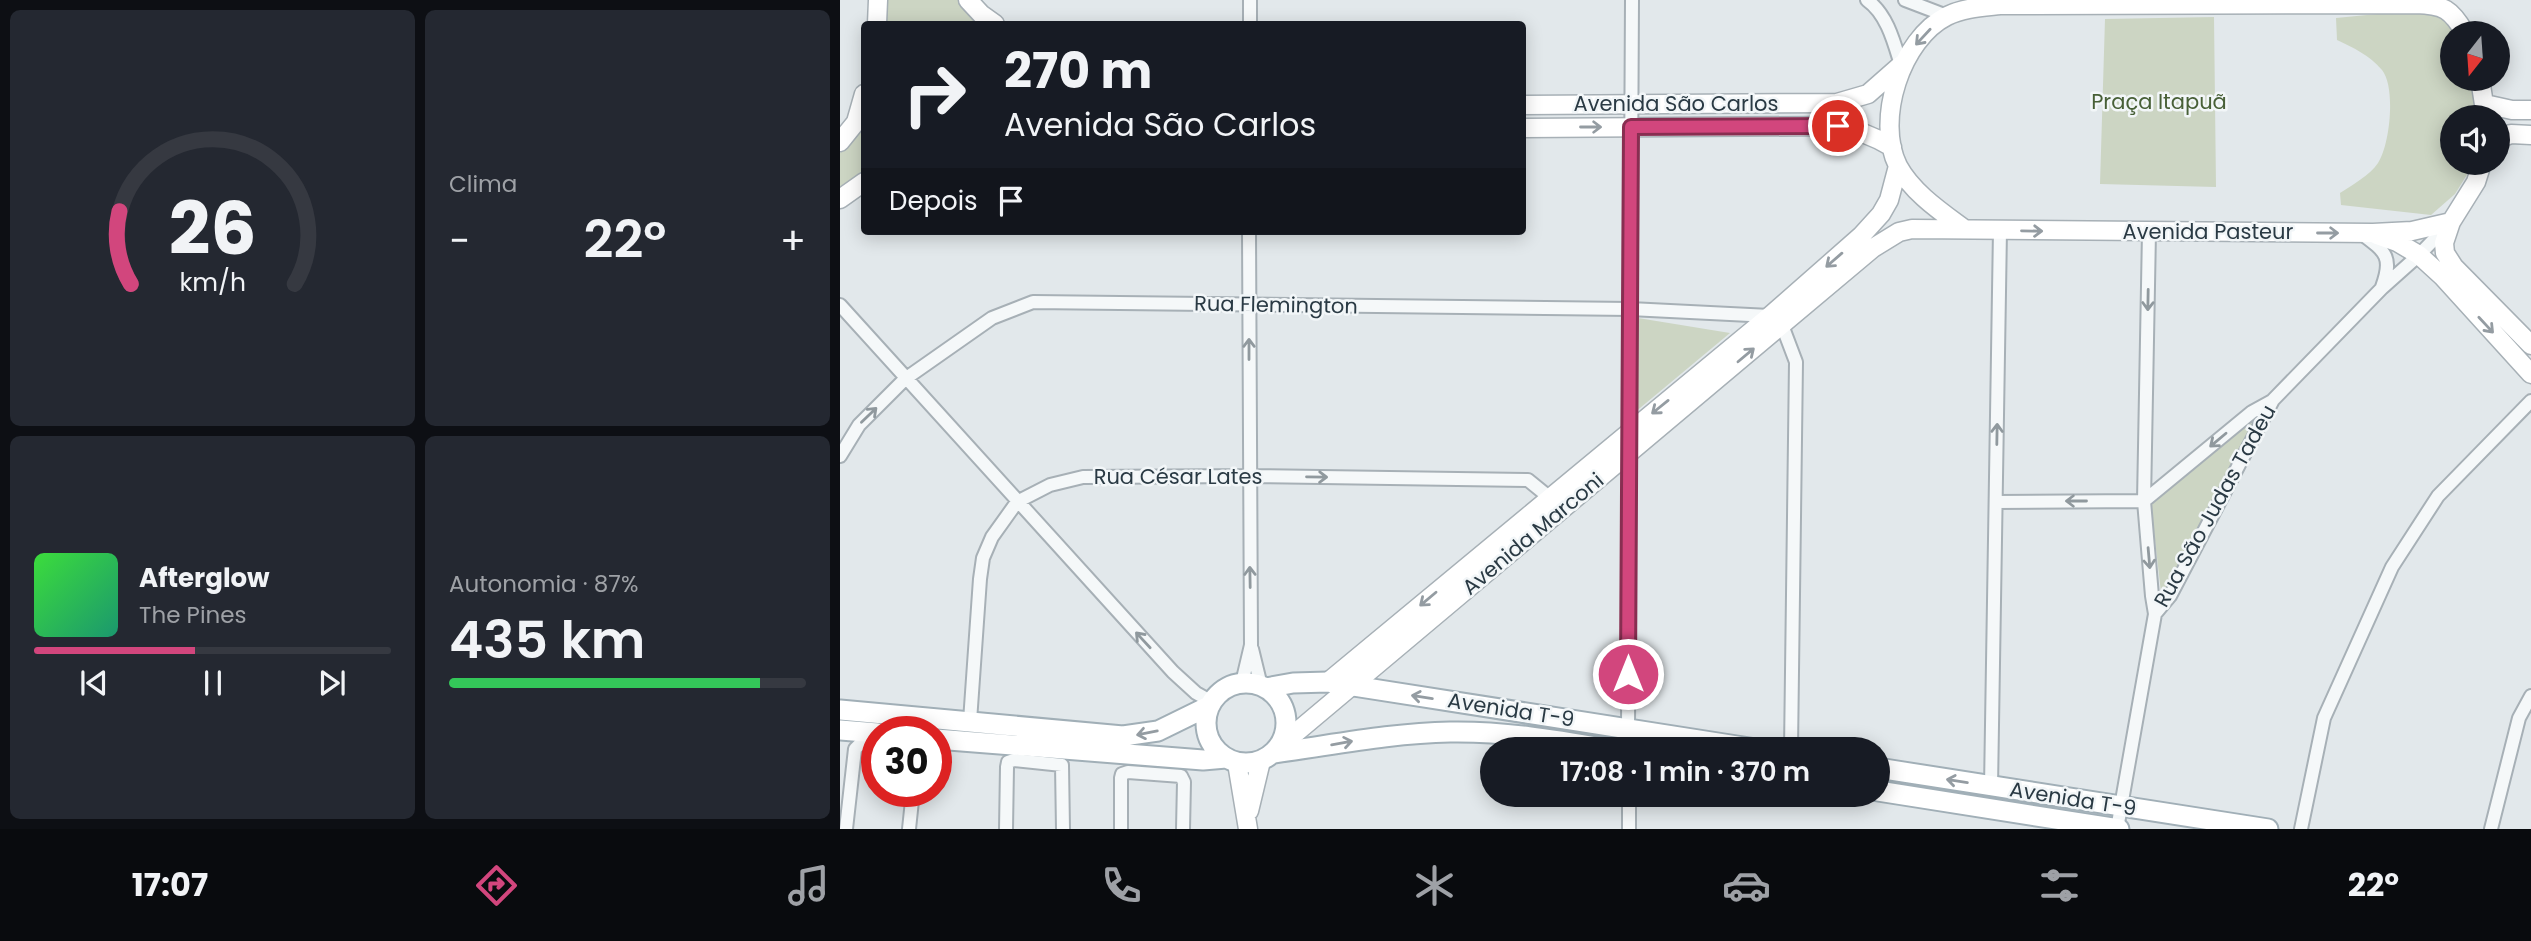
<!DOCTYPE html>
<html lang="pt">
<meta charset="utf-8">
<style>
body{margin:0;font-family:Poppins,sans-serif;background:#242831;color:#f1f3f6;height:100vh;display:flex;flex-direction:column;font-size:26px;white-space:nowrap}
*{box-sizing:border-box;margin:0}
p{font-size:23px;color:#9ea1a6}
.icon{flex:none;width:38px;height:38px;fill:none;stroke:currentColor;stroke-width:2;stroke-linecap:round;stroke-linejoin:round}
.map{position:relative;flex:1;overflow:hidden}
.details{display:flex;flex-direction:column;gap:10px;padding:10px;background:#0d0f14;width:840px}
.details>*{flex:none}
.hud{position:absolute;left:21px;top:21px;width:665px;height:214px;border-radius:7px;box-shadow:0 4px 18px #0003;background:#171b24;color:#f1f3f6;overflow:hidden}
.needle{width:46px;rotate:197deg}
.buttons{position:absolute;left:1600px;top:21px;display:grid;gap:14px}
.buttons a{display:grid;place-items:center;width:70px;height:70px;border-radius:50%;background:#171b24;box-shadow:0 4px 18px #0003;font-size:35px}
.speed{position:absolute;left:21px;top:716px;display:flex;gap:14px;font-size:35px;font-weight:700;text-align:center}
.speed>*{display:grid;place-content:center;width:91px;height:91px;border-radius:50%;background:#171b24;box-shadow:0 4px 18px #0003;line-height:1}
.speed .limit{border:10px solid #d22;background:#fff;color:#111}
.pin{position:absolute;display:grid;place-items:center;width:60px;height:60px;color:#fff;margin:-30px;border:4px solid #fff;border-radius:50%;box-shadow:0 2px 7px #0007}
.me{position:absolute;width:77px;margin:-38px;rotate:0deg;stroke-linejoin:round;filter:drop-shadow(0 0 5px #0008)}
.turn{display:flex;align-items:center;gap:24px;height:147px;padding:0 28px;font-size:32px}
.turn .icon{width:91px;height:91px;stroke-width:2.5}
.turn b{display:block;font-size:49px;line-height:60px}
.then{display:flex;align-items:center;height:66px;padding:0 28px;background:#0003;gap:14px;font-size:26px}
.big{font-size:52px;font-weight:600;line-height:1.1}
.details .widget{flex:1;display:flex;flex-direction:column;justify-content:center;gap:10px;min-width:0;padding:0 24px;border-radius:10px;background:#242831}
.details .dial{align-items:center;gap:0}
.dial svg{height:182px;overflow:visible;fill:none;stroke:#363941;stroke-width:7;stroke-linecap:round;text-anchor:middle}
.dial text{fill:#f1f3f6;stroke:none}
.song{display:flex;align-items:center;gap:21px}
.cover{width:84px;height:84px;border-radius:10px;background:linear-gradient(135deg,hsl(120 70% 55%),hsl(160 70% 35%))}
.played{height:7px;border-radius:4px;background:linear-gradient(90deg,#d2467d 45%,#363941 45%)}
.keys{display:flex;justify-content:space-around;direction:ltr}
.heat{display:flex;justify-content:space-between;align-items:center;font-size:38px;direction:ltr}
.charge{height:10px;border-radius:5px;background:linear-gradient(90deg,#34c759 87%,#363941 0)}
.details .tiles{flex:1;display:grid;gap:10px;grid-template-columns:repeat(2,1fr)}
.trip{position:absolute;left:640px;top:737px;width:410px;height:70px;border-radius:35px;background:#171b24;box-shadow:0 4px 18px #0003;font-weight:600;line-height:70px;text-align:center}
.menu{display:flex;height:112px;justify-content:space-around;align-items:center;background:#090b0e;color:#9ea1a6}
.menu .icon{width:49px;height:49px}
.menu .on{color:#d2467d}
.menu b{font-size:32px;color:#f1f3f6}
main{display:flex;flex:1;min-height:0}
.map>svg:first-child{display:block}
.green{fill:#ccd5c3}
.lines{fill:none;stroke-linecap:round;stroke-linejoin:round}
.street-casing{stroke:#a7b0b6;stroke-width:16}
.secondary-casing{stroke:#a7b0b6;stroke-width:21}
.primary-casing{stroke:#a1afb7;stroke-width:23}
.street{stroke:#f5f8f9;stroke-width:12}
.secondary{stroke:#fff;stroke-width:18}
.primary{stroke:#fff;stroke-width:19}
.oneway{stroke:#949ca2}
.oneway2{stroke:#90999e}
.route-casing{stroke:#882e51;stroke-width:18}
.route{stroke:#d2467d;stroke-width:12}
.labels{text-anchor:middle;stroke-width:5;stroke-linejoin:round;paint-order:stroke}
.park-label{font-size:21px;fill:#486037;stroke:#f2f6f8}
.street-label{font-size:21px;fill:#2a3a44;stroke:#f2f6f8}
</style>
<main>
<section class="details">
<div class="tiles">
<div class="widget dial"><svg viewBox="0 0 100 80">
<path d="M14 69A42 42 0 1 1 86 69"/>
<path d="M14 69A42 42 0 0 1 9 37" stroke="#d2467d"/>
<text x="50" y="56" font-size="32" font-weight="700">26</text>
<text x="50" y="72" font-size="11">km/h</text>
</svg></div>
<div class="widget"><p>Clima</p>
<div class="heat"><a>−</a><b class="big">22°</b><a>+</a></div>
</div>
<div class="widget">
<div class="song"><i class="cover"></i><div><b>Afterglow</b><p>The Pines</p></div></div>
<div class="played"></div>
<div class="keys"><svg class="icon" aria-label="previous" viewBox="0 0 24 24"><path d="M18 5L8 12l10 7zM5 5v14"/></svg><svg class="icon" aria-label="pause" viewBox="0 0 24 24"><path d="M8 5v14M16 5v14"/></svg><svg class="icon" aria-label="next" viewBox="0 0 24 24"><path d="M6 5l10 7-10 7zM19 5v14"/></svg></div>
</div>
<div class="widget"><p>Autonomia · 87%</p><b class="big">435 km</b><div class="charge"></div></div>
</div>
</section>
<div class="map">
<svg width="1691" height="829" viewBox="0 0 1691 829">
<rect width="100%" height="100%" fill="#e2e8eb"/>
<path class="green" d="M46 0H120L146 24H45Z
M1568 11C1589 14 1607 14 1620 33H1612V79H1635L1639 117H1612V163H1633V165L1615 194 1591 215 1501 205 1500 193C1512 185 1530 175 1538 163 1550 145 1556 87 1542 70 1529 55 1514 48 1497 40L1496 18Z
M1374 17 1376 187 1260 184 1265 19Z
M24 114V175L0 192V153L20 126Z
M798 318 890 333 794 413Z
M1424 411 1322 601 1311 505Z"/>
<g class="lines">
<g class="street-casing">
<path id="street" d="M410 0V24
M1027 0C1047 14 1054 42 1061 65
M1065 0 1107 16
M1309 232 1304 501 1312 596 1315 614
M1522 234C1546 252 1553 257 1542 287
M0 305 333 672 356 693 372 702
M0 456 19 425 65 379 152 318 193 302 790 309 930 316 942 325 956 362 951 749
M1156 502 1304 501 1412 412 1432 401
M412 649 421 686
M402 683 411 645 409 231
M130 721 140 579 143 558 152 537 177 502 210 485 243 477 409 476 688 480 715 502
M788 729 792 0
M1151 787 1160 230
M6 829 15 749 20 744 37 745
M69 829 73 791
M166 829 167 767 168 762 174 760 222 765 223 829
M281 829V778L282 774 288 772 341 776 344 782 343 829
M789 829V794
M1277 829 1315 614 1330 596 1433 400 1542 288 1579 255 1608 225
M1461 829 1484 718 1552 567 1598 496 1691 401
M1651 829 1679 718 1691 696"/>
</g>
<g class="secondary-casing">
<path id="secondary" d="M128 0 141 14 155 24
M37 24 38 0
M1640 79 1646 117
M1645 104 1672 110H1691
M682 105 997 103 1028 94 1061 65
M682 128 998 126C1018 131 1034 136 1052 147
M1657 139 1671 134 1691 135
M0 142 16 122 24 94
M1642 163 1636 182 1611 222 1604 243 1605 253 1614 267 1691 345
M0 199 24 182
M1123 228C1100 211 1072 192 1058 166 1035 120 1061 39 1107 16 1123 8 1142 7 1160 5L1576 4C1604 5 1611 9 1625 33
M1537 235 1557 242 1579 255 1602 276 1691 374
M488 682 930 316 1021 236 1041 214 1049 200 1058 166
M440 746 1033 248 1059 232 1072 229 1533 233 1572 231 1611 222
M397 763 408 829
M409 811 421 761"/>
</g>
<g class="primary-casing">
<path id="primary" d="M366 723a40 40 0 1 1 80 0a40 40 0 1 1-80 0Z
M426 688 453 683 488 682 916 749
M0 710 283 736 318 731 369 706
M0 730 37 733
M96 739 363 760 386 758
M434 753C493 745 551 733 610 732 664 731 716 740 769 749
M1038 768 1428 829
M1038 791 1279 829"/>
</g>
<use href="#street" class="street"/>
<use href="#secondary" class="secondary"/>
<use href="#primary" class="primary"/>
</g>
<defs><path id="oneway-shaft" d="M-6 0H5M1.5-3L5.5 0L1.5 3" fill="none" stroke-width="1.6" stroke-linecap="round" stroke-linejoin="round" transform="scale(1.75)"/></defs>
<g class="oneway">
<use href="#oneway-shaft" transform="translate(1083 37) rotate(133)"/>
<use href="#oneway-shaft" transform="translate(751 127)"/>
<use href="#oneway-shaft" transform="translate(1192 231) rotate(1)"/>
<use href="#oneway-shaft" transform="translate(1488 233)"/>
<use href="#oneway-shaft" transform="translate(994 260) rotate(139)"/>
<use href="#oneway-shaft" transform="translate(1646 325) rotate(47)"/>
<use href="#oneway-shaft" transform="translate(906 355) rotate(-40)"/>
<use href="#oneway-shaft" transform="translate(820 407) rotate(141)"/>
<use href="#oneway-shaft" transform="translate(588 599) rotate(140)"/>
<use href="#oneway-shaft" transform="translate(582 697) rotate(-171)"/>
<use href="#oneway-shaft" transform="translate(307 733) rotate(169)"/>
<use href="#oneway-shaft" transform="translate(502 743) rotate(-10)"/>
<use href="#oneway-shaft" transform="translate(1117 781) rotate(-171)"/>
</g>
<g class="oneway2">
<use href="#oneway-shaft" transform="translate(1308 300) rotate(91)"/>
<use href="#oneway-shaft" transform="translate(409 349) rotate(-90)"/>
<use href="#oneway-shaft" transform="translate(29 415) rotate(-44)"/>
<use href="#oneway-shaft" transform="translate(1157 434) rotate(-89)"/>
<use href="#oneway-shaft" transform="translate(1378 440) rotate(140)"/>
<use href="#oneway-shaft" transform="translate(477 477) rotate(1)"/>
<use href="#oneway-shaft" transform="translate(1236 501) rotate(180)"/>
<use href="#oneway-shaft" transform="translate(1309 558) rotate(85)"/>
<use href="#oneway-shaft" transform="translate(410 577) rotate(-91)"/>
<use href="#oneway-shaft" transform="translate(303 640) rotate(-133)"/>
</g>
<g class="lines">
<g class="route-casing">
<path id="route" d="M788 674 791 127 998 126"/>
</g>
<use href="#route" class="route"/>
</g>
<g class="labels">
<g class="park-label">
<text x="1319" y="109">Praça Itapuã</text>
</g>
<g class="street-label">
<text x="836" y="111">Avenida São Carlos</text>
<text x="1368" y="239">Avenida Pasteur</text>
<text transform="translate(436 305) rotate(1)" y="7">Rua Flemington</text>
<text x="338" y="484">Rua César Lates</text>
<text transform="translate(1375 506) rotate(-61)" y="7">Rua São Judas Tadeu</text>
<text transform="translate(693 534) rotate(-40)" y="7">Avenida Marconi</text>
<text transform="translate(671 710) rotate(9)" y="7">Avenida T-9</text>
<text transform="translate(1233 799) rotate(9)" y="7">Avenida T-9</text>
</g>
</g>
</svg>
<div class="buttons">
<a><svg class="needle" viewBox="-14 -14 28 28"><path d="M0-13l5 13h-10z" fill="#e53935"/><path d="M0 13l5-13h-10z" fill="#9ea1a6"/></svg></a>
<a><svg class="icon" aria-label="sound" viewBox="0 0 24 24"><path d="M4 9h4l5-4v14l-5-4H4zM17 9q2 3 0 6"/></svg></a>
</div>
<div class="speed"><div class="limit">30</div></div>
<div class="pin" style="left:998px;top:126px;background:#d93025"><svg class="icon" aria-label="arrive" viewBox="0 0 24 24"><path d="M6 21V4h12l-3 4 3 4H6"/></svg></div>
<svg class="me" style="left:788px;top:674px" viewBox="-20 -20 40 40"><circle r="17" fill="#d2467d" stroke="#fff" stroke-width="3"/><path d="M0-11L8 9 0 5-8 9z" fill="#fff"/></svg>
<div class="trip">17:08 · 1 min · 370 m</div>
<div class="hud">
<div class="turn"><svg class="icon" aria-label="right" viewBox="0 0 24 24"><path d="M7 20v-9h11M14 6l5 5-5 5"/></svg><div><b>270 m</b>Avenida São Carlos</div></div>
<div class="then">Depois<svg class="icon" aria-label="arrive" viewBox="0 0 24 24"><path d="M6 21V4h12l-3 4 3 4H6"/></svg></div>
</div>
</div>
</main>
<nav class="menu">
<b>17:07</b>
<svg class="icon on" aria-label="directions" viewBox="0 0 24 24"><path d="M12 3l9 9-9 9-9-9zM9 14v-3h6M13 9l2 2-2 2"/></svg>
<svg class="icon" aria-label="music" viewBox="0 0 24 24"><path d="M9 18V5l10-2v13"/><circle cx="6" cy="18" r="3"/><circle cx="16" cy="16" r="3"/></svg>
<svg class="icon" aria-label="phone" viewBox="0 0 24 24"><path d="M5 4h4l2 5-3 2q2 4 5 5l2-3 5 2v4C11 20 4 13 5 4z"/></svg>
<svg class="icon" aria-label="climate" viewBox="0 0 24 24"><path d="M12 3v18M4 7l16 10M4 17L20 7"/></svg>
<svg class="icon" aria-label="car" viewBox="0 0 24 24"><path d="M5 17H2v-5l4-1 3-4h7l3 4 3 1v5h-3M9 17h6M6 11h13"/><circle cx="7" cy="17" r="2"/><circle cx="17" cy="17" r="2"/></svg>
<svg class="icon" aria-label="filters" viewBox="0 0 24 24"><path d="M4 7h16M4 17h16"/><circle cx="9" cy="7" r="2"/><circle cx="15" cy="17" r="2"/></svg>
<b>22°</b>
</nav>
